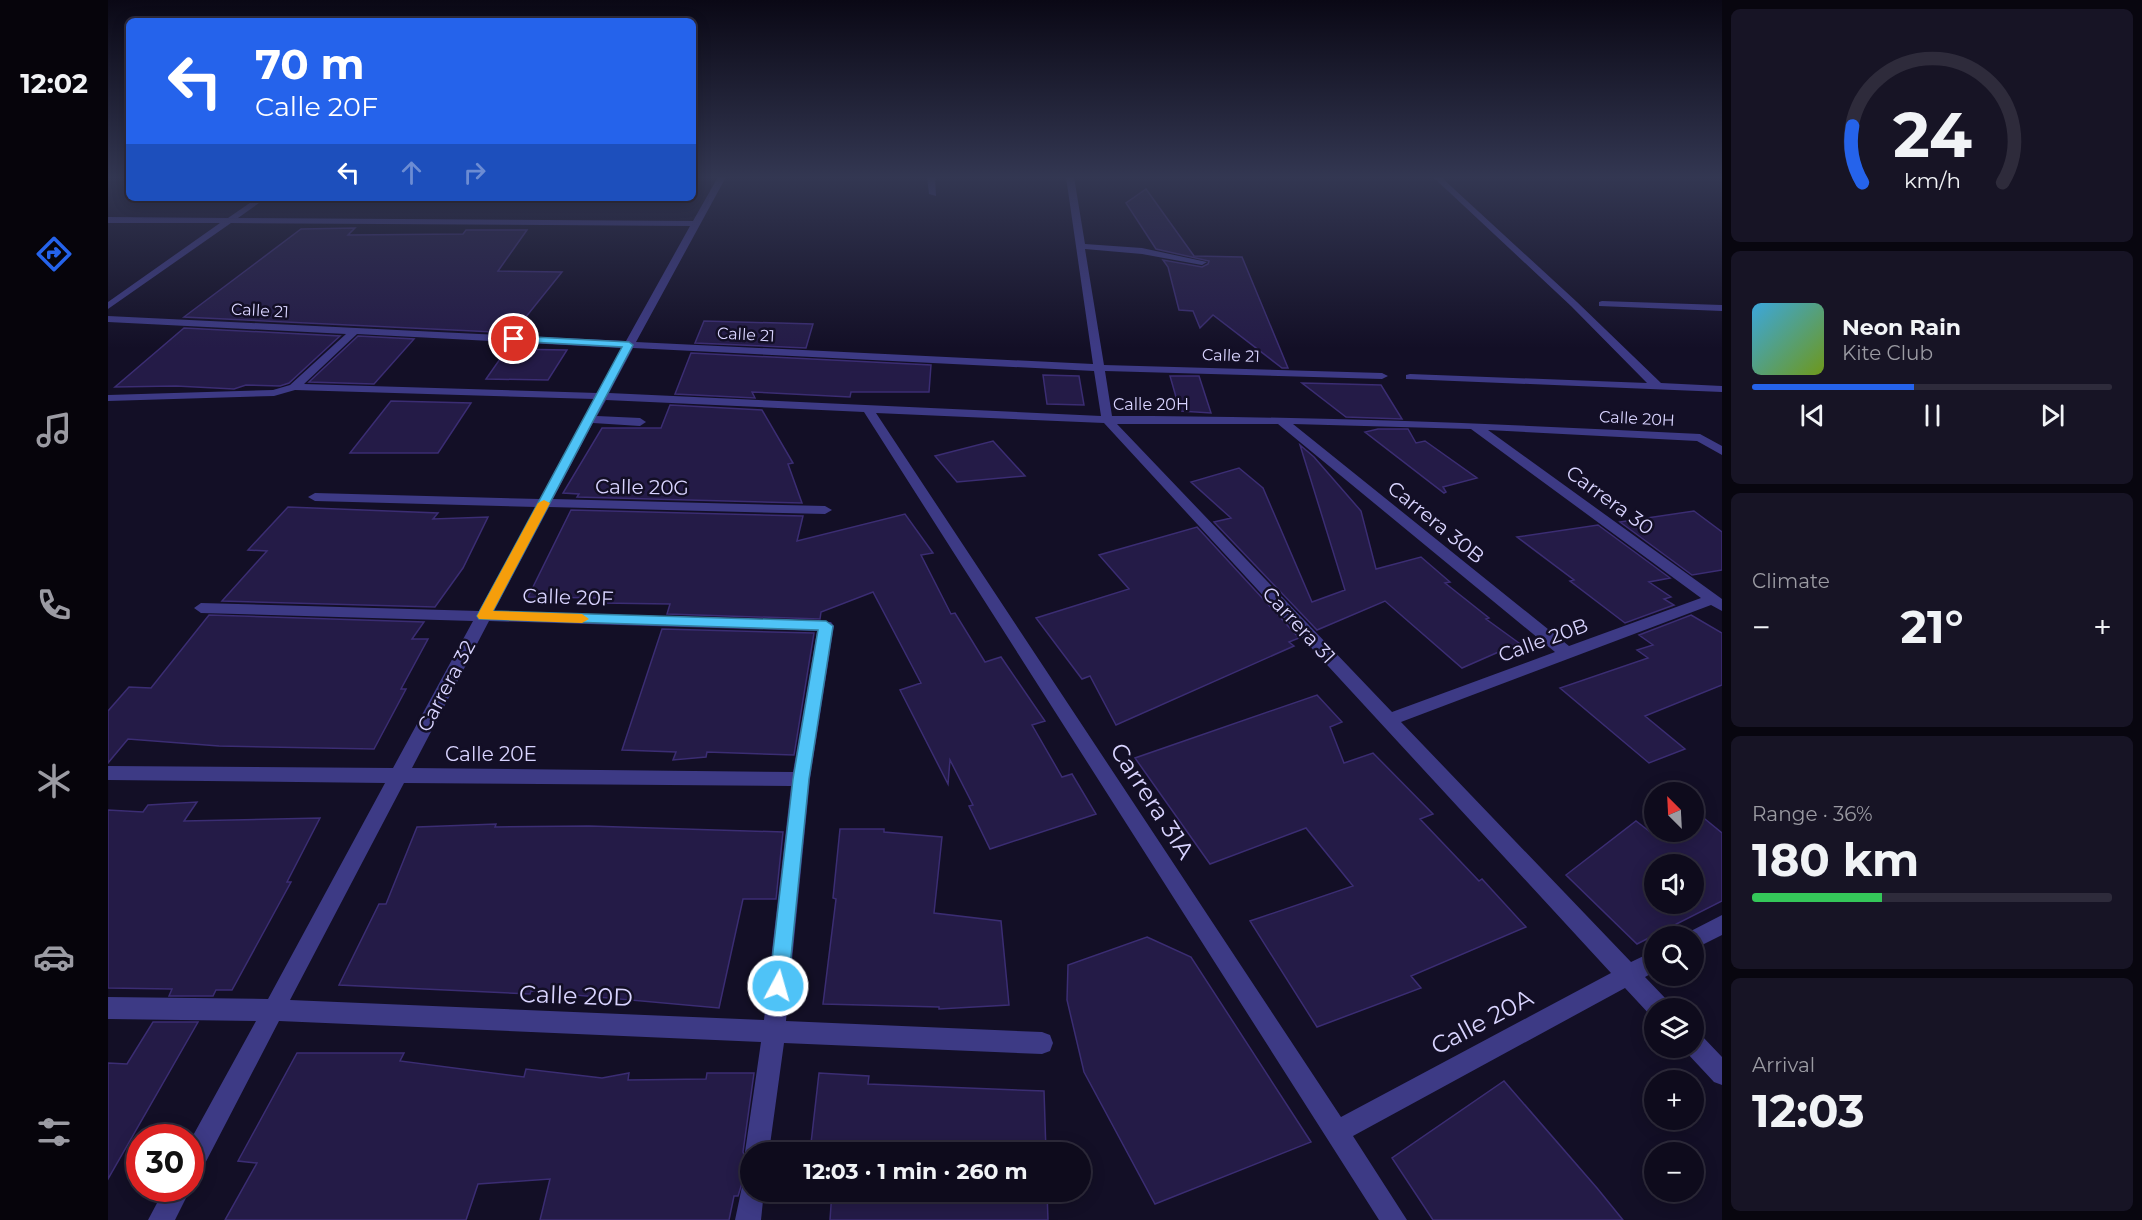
<!DOCTYPE html>
<meta charset="utf-8">
<style>
body{margin:0;font-family:Montserrat,sans-serif;background:#171425;color:#f1f3f6;height:100vh;display:flex;flex-direction:column;font-size:22px;white-space:nowrap}
*{box-sizing:border-box;margin:0}
p{font-size:20px;color:#9b9ba3}
.icon{flex:none;width:33px;height:33px;fill:none;stroke:currentColor;stroke-width:2;stroke-linecap:round;stroke-linejoin:round}
.map{position:relative;flex:1;overflow:hidden}
.side{display:flex;flex-direction:column;gap:9px;padding:9px;background:#08060f;width:420px}
.side>*{flex:none}
.hud{position:absolute;left:18px;top:18px;width:570px;height:183px;border-radius:9px;box-shadow:0 3px 15px #0003,0 0 0 2px #2e2b3b;background:#2563eb;color:#fff;overflow:hidden}
.needle{width:39px;rotate:336deg}
.fabs{position:absolute;left:1536px;top:782px;display:grid;gap:12px}
.fabs a{display:grid;place-items:center;width:60px;height:60px;border-radius:50%;background:#0e0b1c;box-shadow:0 3px 15px #0003,0 0 0 2px #2e2b3b;font-size:30px}
.speed{position:absolute;left:18px;top:1124px;display:flex;gap:12px;font-size:30px;font-weight:700;text-align:center}
.speed>*{display:grid;place-content:center;width:78px;height:78px;border-radius:50%;background:#0e0b1c;box-shadow:0 3px 15px #0003,0 0 0 2px #2e2b3b;line-height:1}
.speed .limit{border:9px solid #d22;background:#fff;color:#111}
.pin{position:absolute;display:grid;place-items:center;width:51px;height:51px;color:#fff;margin:-26px;border:3px solid #fff;border-radius:50%;box-shadow:0 2px 6px #0007}
.me{position:absolute;width:66px;margin:-33px;rotate:6deg;stroke-linejoin:round;filter:drop-shadow(0 0 4px #0008)}
.turn{display:flex;align-items:center;gap:21px;height:126px;padding:0 30px;font-size:27px}
.turn .icon{width:78px;height:78px;stroke-width:2.5}
.turn b{display:block;font-size:42px;line-height:51px}
.lanes{display:flex;align-items:center;height:57px;padding:0 30px;background:#0003;justify-content:center;gap:30px;direction:ltr}
.lanes .off{opacity:.35}
.big{font-size:45px;font-weight:700;line-height:1.1}
.side .tile{flex:1;display:flex;flex-direction:column;justify-content:center;gap:9px;min-width:0;padding:0 21px;border-radius:9px;background:#171425}
.side .dial{align-items:center;gap:0}
.dial svg{height:156px;overflow:visible;fill:none;stroke:#2e2b3b;stroke-width:7;stroke-linecap:round;text-anchor:middle}
.dial text{fill:#f1f3f6;stroke:none}
.song{display:flex;align-items:center;gap:18px}
.cover{width:72px;height:72px;border-radius:9px;background:linear-gradient(135deg,hsl(200 70% 55%),hsl(80 70% 35%))}
.played{height:6px;border-radius:3px;background:linear-gradient(90deg,#2563eb 45%,#2e2b3b 45%)}
.keys{display:flex;justify-content:space-around;direction:ltr}
.heat{display:flex;justify-content:space-between;align-items:center;font-size:33px;direction:ltr}
.charge{height:9px;border-radius:4px;background:linear-gradient(90deg,#34c759 36%,#2e2b3b 0)}
.trip{position:absolute;left:632px;top:1142px;width:351px;height:60px;border-radius:30px;background:#0e0b1c;box-shadow:0 3px 15px #0003,0 0 0 2px #2e2b3b;font-weight:700;line-height:60px;text-align:center}
main{display:flex;flex:1;min-height:0}
.menu{display:flex;flex-direction:column;width:108px;justify-content:space-around;align-items:center;background:#06040b;color:#9b9ba3}
.menu .icon{width:42px;height:42px}
.menu .current{color:#2563eb}
.menu b{font-size:27px;color:#f1f3f6}
.map>svg:first-child{display:block}
.building{fill:#241b47;stroke:#3b2d73;stroke-width:1.5;fill-rule:evenodd}
.lines{fill:none;stroke-linecap:round;stroke-linejoin:round}
.minor{fill:#3d3a85;fill-rule:evenodd}
.route{fill:#4fc3f7;stroke:#337fa1;stroke-width:1.5}
.slow{fill:#f59e0b}
.labels{text-anchor:middle;stroke-width:5;stroke-linejoin:round;paint-order:stroke}
.far-street-label{font-size:16px;fill:#d9d4ff;stroke:#130f26}
.street-label{font-size:20px;fill:#d9d4ff;stroke:#130f26}
.near-street-label{font-size:24px;fill:#d9d4ff;stroke:#130f26}
</style>
<main>
<nav class="menu">
<b>12:02</b>
<svg class="icon current" aria-label="directions" viewBox="0 0 24 24"><path d="M12 3l9 9-9 9-9-9zM9 14v-3h6M13 9l2 2-2 2"/></svg>
<svg class="icon" aria-label="music" viewBox="0 0 24 24"><path d="M9 18V5l10-2v13"/><circle cx="6" cy="18" r="3"/><circle cx="16" cy="16" r="3"/></svg>
<svg class="icon" aria-label="phone" viewBox="0 0 24 24"><path d="M5 4h4l2 5-3 2q2 4 5 5l2-3 5 2v4C11 20 4 13 5 4z"/></svg>
<svg class="icon" aria-label="climate" viewBox="0 0 24 24"><path d="M12 3v18M4 7l16 10M4 17L20 7"/></svg>
<svg class="icon" aria-label="car" viewBox="0 0 24 24"><path d="M5 17H2v-5l4-1 3-4h7l3 4 3 1v5h-3M9 17h6M6 11h13"/><circle cx="7" cy="17" r="2"/><circle cx="17" cy="17" r="2"/></svg>
<svg class="icon" aria-label="filters" viewBox="0 0 24 24"><path d="M4 7h16M4 17h16"/><circle cx="9" cy="7" r="2"/><circle cx="15" cy="17" r="2"/></svg>
</nav>
<div class="map">
<svg width="1614" height="1220" viewBox="0 0 1614 1220">
<rect width="100%" height="100%" fill="#130f26"/>
<path class="building" d="M1038 189 1086 256 1134 257 1180 368H1174L1105 315 1092 328 1085 311 1071 310 1060 267 1055 260 1094 267 1100 264 1101 261 1048 249 1018 203Z
M247 228 240 235 355 234 358 230H419L390 271 454 272 405 333 76 317 193 229Z
M596 321 705 324 698 348 587 343Z
M76 328 232 336 181 383 172 386 138 385 126 389 68 386 7 387Z
M250 336 306 339 266 384 201 382Z
M399 349 459 350 440 380 378 379Z
M583 353 823 365 821 392H743L742 397 644 392 647 398 567 394Z
M935 375 971 376 976 405 939 404Z
M1062 376H1091L1103 413 1072 411Z
M1194 383 1273 385 1294 419 1238 417Z
M283 401 363 403 330 453H242Z
M562 405 654 410 685 463 680 464 694 503 469 497 471 494 455 493 494 428H553Z
M1270 429H1300L1308 443 1317 441 1369 478 1335 487 1338 492 1336 493 1257 432Z
M885 441 917 476 849 482 827 456Z
M1192 445 1206 457 1253 511 1268 569 1313 557 1342 582 1337 583 1381 618 1378 619 1411 643 1354 668 1277 601 1209 630 1106 522 1123 518 1083 482 1131 468 1155 488 1204 602 1237 590Z
M180 507 330 513 325 519 380 517 355 568 327 607 114 601 159 551 140 550Z
M463 510 695 516 689 541 797 514 825 553 813 555 843 614 847 613 877 662 893 657 937 721 924 725 954 777 964 774 988 814 882 849 861 806 865 805 842 760 840 784 792 690 813 683 765 592 713 612 712 619 559 614 562 604 494 603 496 598 420 597Z
M1586 511 1614 532V570L1584 575 1512 522Z
M1490 525 1562 578 1541 582 1563 597 1556 599 1566 605 1517 623 1462 581 1466 580 1409 537Z
M1089 527 1191 638 1181 642 1186 646 1008 725 982 676 974 679 928 618 1021 589 991 555Z
M101 615 316 622 304 639H320L293 689H298L266 749 111 746 20 739 0 763V711L21 687 43 688Z
M1583 615 1614 633V685L1537 716 1577 749 1541 763 1452 688 1540 658 1529 650 1545 645 1531 635Z
M554 629 706 633 686 755 599 752 598 757 565 760 568 752 514 750Z
M1209 695 1234 722 1222 727 1236 763 1265 753 1325 814 1312 819 1371 881 1374 879 1418 927 1303 976 1313 988 1209 1027 1142 921 1245 886 1198 828 1102 864 1027 758Z
M89 802 76 821 212 818 179 882H183L124 990H108L105 996H61L64 989 0 988V810L35 812 40 805Z
M1586 810 1614 833V901L1529 944 1458 875 1528 821 1541 831H1586ZM1546 864H1586V903H1546Z
M388 824 387 827 481 826 675 832 668 899H635L611 1008 423 991 422 994 231 985 271 904H278L309 827Z
M732 829H776V832L834 837 826 913 893 921 901 1005 831 1009V1007L715 1004 728 899 725 898Z
M1039 937 1083 957 1203 1142 1047 1204 976 1072 959 1000 960 965Z
M45 1022H90L0 1179V1063L19 1064Z
M189 1053H296L292 1061 416 1077 418 1069 494 1078 521 1073 520 1080 598 1079 599 1073H646L635 1152 637 1157 635 1180 630 1196H626L621 1220H432L442 1179 370 1184 358 1220H117L149 1163 130 1161Z
M711 1073 761 1076 760 1084 936 1091 938 1152H702Z
M1396 1081 1489 1188 1515 1220H1325L1284 1158Z
M724 1191H939L940 1220H722Z"/>
<g class="lines">
<path class="minor" d="M610 177H618L528 342 985 364 958 177H966L977 244 1034 248 1099 262 1094 265 1034 254 977 249 996 365 1274 373 1280 376 1274 379 997 371 1004 416C1201 416 1396 424 1592 434L1614 446V455L1589 441 1380 430 1614 599V611L1603 605 1293 722 1523 962 1546 951V972L1537 977 1559 1000 1562 1008H1546V1017L1543 1016 1517 988 1245 1136 1299 1220H1271L756 412 498 400 489 416 532 418 538 422 532 426 485 423 445 499 717 506 724 510 717 514 441 507 386 611 723 622 726 626 702 779 678 1021 934 1032 942 1035 945 1043 942 1051 934 1054 676 1043 661 1152H642V1161L637 1152 653 1042 171 1021 91 1175 82 1178V1141L148 1021 0 1019V997L160 999 277 783 0 780V766L285 768 365 621 93 613 86 608 93 603 371 611 428 507 207 501 200 497 207 493 432 499 486 399 187 390 166 396 0 401V395L165 390 182 385 238 334 0 322V316L518 341 582 226 123 223 0 309V302L112 223H0V217L120 218 149 198H158L130 218 585 221ZM249 334 514 348 490 393 196 384ZM525 348 986 371 993 416 501 393ZM768 413 996 423 1503 973 1233 1117ZM1009 424H1170L1447 652 1284 712ZM1185 424 1363 429 1593 598 1461 646ZM381 621 709 631 685 772 304 768ZM296 783 683 786 656 1020 182 1000Z
M819 177H827L828 196 821 194Z
M1325 177H1333L1469 302 1553 383 1614 386V392L1298 379V375L1302 374 1539 383 1463 306Z
M1494 301 1614 305V311L1491 306V302Z
M1614 915V935L1586 949V936H1577L1579 933Z
M1586 1033 1594 1036 1614 1057V1085L1606 1082 1578 1052 1576 1047H1586Z
M642 1179V1191H656L653 1220H627L635 1182Z
M82 1186 83 1188 67 1220H40L57 1188H82Z"/>
</g>
<linearGradient id="sky" x2="0" y2="1"><stop stop-color="#0a0815"/><stop offset="0.51" stop-color="#333752"/><stop offset="1" stop-color="#333752" stop-opacity="0"/></linearGradient>
<rect width="1614" height="348" fill="url(#sky)"/>
<path class="route" d="M406 336 521 342 525 345 385 611 718 621 725 626 701 779 680 986 677 992 670 995 664 992 661 986 685 779 710 630 371 619 369 616 514 347 403 341 402 339Z"/>
<path class="slow" d="M436 500 442 503 385 611 474 614 481 619 474 623 371 619 369 616 430 503Z"/>
<g class="labels">
<g class="far-street-label">
<text transform="translate(152 310) rotate(3)" y="6">Calle 21</text>
<text transform="translate(638 334) rotate(3)" y="6">Calle 21</text>
<text transform="translate(1123 355) rotate(2)" y="6">Calle 21</text>
<text x="1043" y="410">Calle 20H</text>
<text transform="translate(1529 418) rotate(3)" y="6">Calle 20H</text>
</g>
<g class="street-label">
<text transform="translate(534 487) rotate(1)" y="7">Calle 20G</text>
<text transform="translate(1502 500) rotate(36)" y="7">Carrera 30</text>
<text transform="translate(1328 522) rotate(39)" y="7">Carrera 30B</text>
<text transform="translate(460 597) rotate(2)" y="7">Calle 20F</text>
<text transform="translate(1191 625) rotate(47)" y="7">Carrera 31</text>
<text transform="translate(1435 640) rotate(-20)" y="7">Calle 20B</text>
<text transform="translate(338 686) rotate(-62)" y="7">Carrera 32</text>
<text x="383" y="761">Calle 20E</text>
</g>
<g class="near-street-label">
<text transform="translate(1044 801) rotate(57)" y="8">Carrera 31A</text>
<text transform="translate(468 996) rotate(2)" y="8">Calle 20D</text>
<text transform="translate(1374 1022) rotate(-28)" y="8">Calle 20A</text>
</g>
</g>
</svg>
<div class="fabs">
<a><svg class="needle" viewBox="-14 -14 28 28"><path d="M0-13l5 13h-10z" fill="#e53935"/><path d="M0 13l5-13h-10z" fill="#9b9ba3"/></svg></a>
<a><svg class="icon" aria-label="sound" viewBox="0 0 24 24"><path d="M4 9h4l5-4v14l-5-4H4zM17 9q2 3 0 6"/></svg></a>
<a><svg class="icon" aria-label="search" viewBox="0 0 24 24"><circle cx="10" cy="10" r="6"/><path d="M15 15l6 6"/></svg></a>
<a><svg class="icon" aria-label="layers" viewBox="0 0 24 24"><path d="M12 4l9 5-9 5-9-5zM3 14l9 5 9-5"/></svg></a>
<a>+</a>
<a>−</a>
</div>
<div class="speed"><div class="limit">30</div></div>
<div class="pin" style="left:406px;top:339px;background:#d93025"><svg class="icon" aria-label="arrive" viewBox="0 0 24 24"><path d="M6 21V4h12l-3 4 3 4H6"/></svg></div>
<svg class="me" style="left:670px;top:986px" viewBox="-20 -20 40 40"><circle r="17" fill="#4fc3f7" stroke="#fff" stroke-width="3"/><path d="M0-11L8 9 0 5-8 9z" fill="#fff"/></svg>
<div class="trip">12:03 · 1 min · 260 m</div>
<div class="hud">
<div class="turn"><svg class="icon" aria-label="left" viewBox="0 0 24 24"><path d="M17 20v-9H6M10 6l-5 5 5 5"/></svg><div><b>70 m</b>Calle 20F</div></div>
<div class="lanes"><svg class="icon" aria-label="left" viewBox="0 0 24 24"><path d="M17 20v-9H6M10 6l-5 5 5 5"/></svg><svg class="icon off" aria-label="ahead" viewBox="0 0 24 24"><path d="M12 20V5M6 11l6-6 6 6"/></svg><svg class="icon off" aria-label="right" viewBox="0 0 24 24"><path d="M7 20v-9h11M14 6l5 5-5 5"/></svg></div>
</div>
</div>
<section class="side">
<div class="tile dial"><svg viewBox="0 0 100 80">
<path d="M14 69A42 42 0 1 1 86 69"/>
<path d="M14 69A42 42 0 0 1 9 40" stroke="#2563eb"/>
<text x="50" y="56" font-size="32" font-weight="700">24</text>
<text x="50" y="72" font-size="11">km/h</text>
</svg></div>
<div class="tile">
<div class="song"><i class="cover"></i><div><b>Neon Rain</b><p>Kite Club</p></div></div>
<div class="played"></div>
<div class="keys"><svg class="icon" aria-label="previous" viewBox="0 0 24 24"><path d="M18 5L8 12l10 7zM5 5v14"/></svg><svg class="icon" aria-label="pause" viewBox="0 0 24 24"><path d="M8 5v14M16 5v14"/></svg><svg class="icon" aria-label="next" viewBox="0 0 24 24"><path d="M6 5l10 7-10 7zM19 5v14"/></svg></div>
</div>
<div class="tile"><p>Climate</p>
<div class="heat"><a>−</a><b class="big">21°</b><a>+</a></div>
</div>
<div class="tile"><p>Range · 36%</p><b class="big">180 km</b><div class="charge"></div></div>
<div class="tile"><p>Arrival</p><b class="big">12:03</b></div>
</section>
</main>
